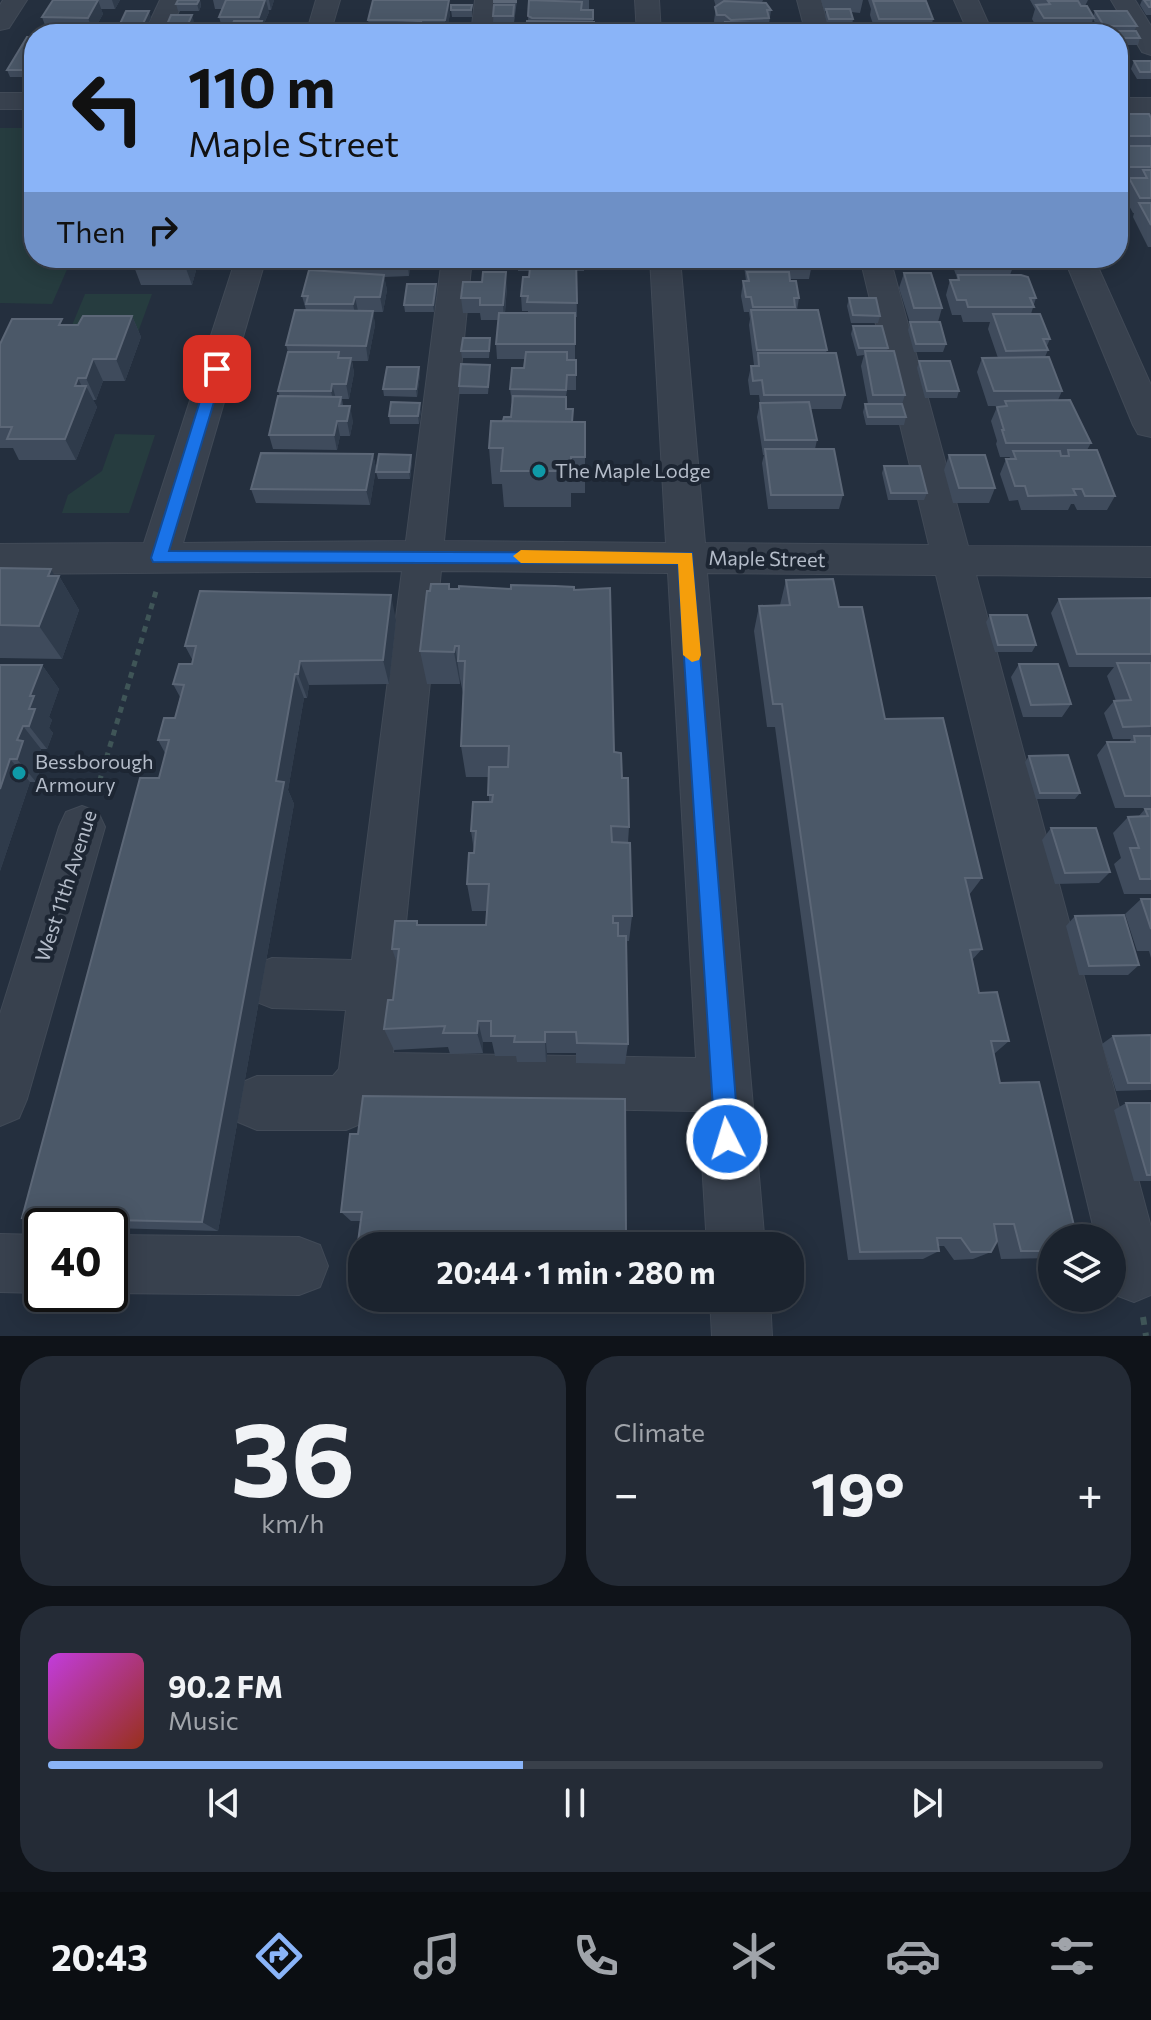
<!DOCTYPE html>
<meta charset="utf-8">
<style>
body{margin:0;font-family:Commissioner,sans-serif;background:#242b36;color:#f1f3f6;height:100vh;display:flex;flex-direction:column;font-size:30px;white-space:nowrap}
*{box-sizing:border-box;margin:0}
p{font-size:26px;color:#a0a4aa}
.icon{flex:none;width:44px;height:44px;fill:none;stroke:currentColor;stroke-width:2;stroke-linecap:round;stroke-linejoin:round}
.map{position:relative;height:1336px;overflow:hidden}
.details{display:flex;flex-direction:column;gap:20px;padding:20px;background:#0f1319;flex:1}
.details>*{flex:none}
.guide{position:absolute;left:24px;top:24px;width:1104px;height:244px;border-radius:32px;box-shadow:0 4px 20px #0003,0 0 0 2px #39404a;background:#8ab4f8;color:#111;overflow:hidden}
.tools{position:absolute;left:1038px;top:1224px;display:grid;gap:16px}
.tools a{display:grid;place-items:center;width:88px;height:88px;border-radius:50%;background:#1b232e;box-shadow:0 4px 20px #0003,0 0 0 2px #39404a;font-size:40px}
.speed{position:absolute;left:24px;top:1208px;display:flex;gap:16px;font-size:40px;font-weight:700;text-align:center}
.speed>*{display:grid;place-content:center;width:104px;height:104px;border-radius:50%;background:#1b232e;box-shadow:0 4px 20px #0003,0 0 0 2px #39404a;line-height:1}
.speed .limit{border:4px solid #111;border-radius:12px;background:#fff;color:#111}
.pin{position:absolute;display:grid;place-items:center;width:68px;height:68px;color:#fff;margin:-34px;border-radius:16px;box-shadow:0 4px 12px #0006}
.me{position:absolute;width:88px;margin:-44px;rotate:355deg;stroke-linejoin:round;filter:drop-shadow(0 0 6px #0008)}
.turn{display:flex;align-items:center;gap:28px;height:168px;padding:0 32px;font-size:36px}
.turn .icon{width:104px;height:104px;stroke-width:2.5}
.turn b{display:block;font-size:56px;line-height:68px}
.then{display:flex;align-items:center;height:76px;padding:0 32px;background:#0003;gap:16px;font-size:30px}
.big{font-size:60px;font-weight:700;line-height:1.1}
.details .card{flex:1;display:flex;flex-direction:column;justify-content:center;gap:12px;min-width:0;padding:0 28px;border-radius:32px;background:#242b36}
.details .dial{align-items:center;gap:0}
.dial b{font-size:104px;line-height:1}
.song{display:flex;align-items:center;gap:24px}
.cover{width:96px;height:96px;border-radius:12px;background:linear-gradient(135deg,hsl(290 70% 55%),hsl(10 70% 35%))}
.played{height:8px;border-radius:4px;background:linear-gradient(90deg,#8ab4f8 45%,#39404a 45%)}
.keys{display:flex;justify-content:space-around;direction:ltr}
.heat{display:flex;justify-content:space-between;align-items:center;font-size:44px;direction:ltr}
.details .tiles{flex:1;display:grid;gap:20px;grid-template-columns:1fr 1fr}
.card:last-child{grid-column:span 2}
.trip{position:absolute;left:348px;top:1232px;width:456px;height:80px;border-radius:32px;background:#1b232e;box-shadow:0 4px 20px #0003,0 0 0 2px #39404a;font-weight:700;line-height:80px;text-align:center}
.tab-bar{display:flex;height:128px;justify-content:space-around;align-items:center;background:#0b0e12;color:#a0a4aa}
.tab-bar .icon{width:56px;height:56px}
.tab-bar .selected{color:#8ab4f8}
.tab-bar b{font-size:36px;color:#f1f3f6}
.map>svg:first-child{display:block}
.green{fill:#263c3f}
.lines{fill:none;stroke-linecap:round;stroke-linejoin:round}
.minor-casing{stroke:#414a57;stroke-width:2}
.path-far1{stroke:#3f5557;stroke-width:5;stroke-dasharray:6 6;stroke-linecap:butt}
.path{stroke:#3f5557;stroke-width:6;stroke-dasharray:8 8;stroke-linecap:butt}
.minor{fill:#38414e;fill-rule:evenodd}
.wall{fill:#3f4b5c}
.shaded-wall{fill:#2f3b4b}
.building{fill:#4b5868;stroke:#5c6777;stroke-width:2}
.route{fill:#1a73e8;stroke:#114b97;stroke-width:2}
.slow{fill:#f59e0b}
.culture-dot{fill:#0f9aa8;stroke:#1d2633;stroke-width:3}
.labels{text-anchor:middle;stroke-width:8;stroke-linejoin:round;paint-order:stroke}
.poi-label{font-size:20px;fill:#b4bcc9;stroke:#1d2633;text-anchor:start}
.street-label{font-size:20px;fill:#b4bcc9;stroke:#1d2633}
</style>
<div class="map">
<svg width="1151" height="1336" viewBox="0 0 1151 1336">
<rect width="100%" height="100%" fill="#242f3e"/>
<path class="green" d="M0 128H34V258H72L52 304 0 303Z
M85 294H152L137 335H68Z
M115 434 155 435 129 513H62L68 495 102 471Z"/>
<g class="lines">
<g class="minor-casing">
<path id="minor" d="M3 0H27L9 28 0 30V5Z
M160 0H184L168 34H144Z
M316 0H340L330 34H306Z
M475 0H499L495 34H471Z
M635 0H659L661 34H637Z
M797 0H821L830 34H806Z
M954 0H978L993 34H969Z
M1111 0H1135L1151 26V55L1142 52Z
M0 93H34V109H0Z
M1118 98H1151V114H1118Z
M236 258H266L183 543 406 541 442 258H472L444 541 666 543 650 258H680L705 543 929 545 860 258H890L968 546 1151 547V577L976 575 1151 1227V1295L1134 1302 1113 1294 1112 1238H1096L936 575 707 573 765 1246H707L699 1111 377 1106 365 1122 346 1130H257L238 1122 230 1103 238 1084 257 1076H333L339 1069 346 1010 272 1008 254 1001 247 983 254 965 272 958 352 960 402 571 0 574V544L144 543ZM441 571 668 573 696 1058 393 1053Z
M1064 258H1094L1151 385V437L1138 434 1133 425Z
M82 806 98 812 105 827 27 1099 19 1118 0 1126V1014L59 827 66 812Z
M0 1234 42 1235V1293L0 1292Z
M110 1235 299 1237 320 1245 328 1266 320 1287 299 1295 110 1293Z
M710 1298H770L772 1336H712Z"/>
</g>
<path class="path-far1" d="M96 793 157 588"/>
<path class="path" d="M1143 1317 1146 1336"/>
<use href="#minor" class="minor"/>
</g>
<path class="wall" d="M53 0H120L115 9H101L103 14 93 32 47 31 42 17Z
M200 0 201 6 199 11H178L176 4Z
M213 0H274L271 10H268L269 12 263 26 229 32 230 31H223L219 17 222 9H215Z
M494 0H517L514 23H493Z
M529 0H589V10H593V22L528 21Z
M714 0H763L762 3 771 10 769 24 777 29 776 34H719V31H724V29H715L714 21 716 7Z
M821 0H863L860 13 851 12 853 19 852 26H828L825 16 826 11H824Z
M868 0H926L933 19 932 24 938 34H871L872 27H874L870 15 871 9Z
M1030 0H1088L1085 6 1093 17 1095 11 1137 26 1134 31 1140 38 1138 45H1118V34L1101 33 1093 19 1092 23 1101 34H1047L1048 32H1039L1032 19 1035 9Z
M1142 0H1151V15H1146L1140 5Z
M472 5V17H452L451 10Z
M450 14 446 33H449V28L469 23 470 34H367L369 27 368 20Z
M151 18 144 34H120L118 28Z
M34 37V77H10L7 70Z
M1134 61H1151V79H1137L1131 69Z
M1119 114 1151 118V247H1148L1133 217 1134 213H1133L1122 193 1127 182H1118V117Z
M312 258H409L410 265 409 276 384 277 387 290 383 312H373L375 325 368 361H352L354 373 349 399H342L343 406 353 421 350 436H340L337 450 273 449 269 435 280 397 278 391 288 352 286 345 306 310 302 296 315 271Z
M518 258H584V271H576L577 317H575V359H567V360H576V390H567L566 397 567 409 573 422H585V493H571V507H504L502 484H492L489 448 503 421 511 417 512 403 510 389 524 368 525 359H497L496 344 498 320H481L480 313H463L461 298 507 287 505 313H528V311H522L521 296 529 277 530 271H518Z
M743 258H811L812 264 809 279H790L799 298 797 310 827 350 826 353 845 395 841 409H811L817 440 815 449 843 495 839 509H768L762 463 764 455H763L757 417 760 403 759 395H750L748 380 751 366H755L756 365H754L749 325 750 319 749 312H744L741 296 743 281H746Z
M829 258H864L863 265H831Z
M892 258H919L917 265H894Z
M950 258H1010L1013 267 1010 275 1036 298 1031 314 1050 339 1046 348 1048 350 1045 357 1062 391 1058 400 1091 443 1087 450 1115 496 1107 510H1077L1074 504H1071L1068 510H1021L1018 500 1009 501 1000 474 1006 459H1009L1010 457H1000L996 444 997 441 991 421 997 407 1002 406H988L977 372 982 358H998L988 329 990 322H963L961 315H952L946 295 950 280H956L957 278Z
M198 263 192 285H141L133 264Z
M904 273 942 308 938 322 946 344 943 352H914L908 330 910 323 899 288Z
M437 292 434 312H405L404 305Z
M849 298 880 316 878 323H851L847 306Z
M132 316 141 337 125 381H103L96 400H93L97 407 76 460H19L13 448H0V344L64 325H78Z
M853 326 888 348 887 351 905 395 902 404 906 417 904 425H866L863 412 865 404H868L861 366 864 355 857 356 851 334Z
M490 346 489 358H462L461 351Z
M919 361 959 391 957 398H925L917 368Z
M490 372 488 394H459V386Z
M420 374 417 397 384 396 383 389Z
M421 410 419 424H390L389 416Z
M373 454 376 468 370 505 256 503 251 489Z
M949 455 995 488 989 503H953L944 470Z
M412 462 410 479H378L376 472Z
M884 466 927 493 924 500H888L882 473Z
M0 568 59 576 79 610 62 659 0 658Z
M786 580 839 607 885 719 982 878 969 895 982 949 972 960 979 993 1009 1041 994 1054 1000 1083 1052 1238V1258L1001 1259 997 1241 991 1252 973 1259 954 1260 944 1246H938L939 1251 923 1259 848 1260 775 727H767L754 631 759 606 780 605Z
M450 589 614 752 622 778 629 827 628 843 632 916 629 941H626L628 1044 625 1064 576 1063V1053H547L546 1062H517L516 1056H495L492 1042H483V1053L450 1054 448 1047 394 1050 384 1029 393 1000 397 963 392 949 419 925H486L487 911H472L467 884 474 851 471 831 489 802V777H466L461 746 463 693 460 679V684H427L420 651Z
M1151 598V894H1124L1114 864 1121 858 1113 833 1128 817H1138L1145 809 1144 808H1115L1097 755 1107 742H1129L1131 739H1113L1104 713 1114 701H1116L1107 676 1114 667H1069L1051 613 1059 599Z
M990 615 1036 645 1032 652H995L986 622Z
M396 620 389 684 309 685 307 698H304L288 790 294 804 218 1231 110 1228V1226H45L22 1218 159 778 165 753 158 740 175 718 180 697 173 684 192 664 193 661 185 646Z
M1019 664 1071 704 1062 717H1023L1011 677Z
M0 665H42L59 689 49 717 52 720 49 728 53 733 47 749H41L38 758 42 763 36 782H30L0 871Z
M1029 756 1080 793 1075 799H1036L1025 762Z
M1051 828 1110 872 1099 883 1055 884 1042 840Z
M1141 899H1151V958L1149 951H1137L1125 914Z
M1075 916 1139 965 1128 975H1079L1066 926Z
M1151 1035V1090L1116 1091 1102 1044 1113 1036Z
M1126 1103H1151V1181H1134L1114 1110Z
M350 1134 626 1233 624 1242 507 1240V1246H363L358 1242 360 1221H351L341 1212Z"/>
<path class="shaded-wall" d="M98 0 103 14 93 32 88 18Z
M112 0H120L115 9Z
M199 0 201 6 199 11 197 4Z
M265 0H266L269 12 263 26 265 34H258L261 25 259 17Z
M269 0H274L271 10Z
M449 0 450 14 446 34 445 20Z
M149 11 151 18 143 34 141 28Z
M192 15 194 22 189 34H184Z
M186 258H197L198 263 192 285 184 263Z
M407 258H409L410 265 409 276Z
M506 272 507 287 504 320 503 305Z
M384 275 387 290 383 312 380 297Z
M436 284 437 292 434 312 433 305Z
M355 297 358 311 356 319 353 304Z
M373 311 375 325 368 361 366 346Z
M132 316 141 337 125 381 116 359Z
M351 358 354 373 349 399 346 384Z
M93 359 103 381 96 400 86 378Z
M419 367 420 374 417 397 416 389Z
M78 378 84 391 86 386 97 407 76 460 65 439 75 386Z
M332 384 336 399 334 406 331 391Z
M420 403 421 410 419 424 418 416Z
M350 406 353 421 350 436 347 421Z
M337 421 340 436 337 450 334 435Z
M373 454 376 468 370 505 366 490Z
M411 455 412 462 410 479 409 472Z
M51 569 57 580 59 576 79 610 62 659 39 626Z
M391 595 396 620 389 684 383 660Z
M455 646 460 679V684L454 652Z
M300 661 309 685 307 698 298 674Z
M42 665 59 689 49 717 52 720 49 728 53 733 47 749 29 726 30 696Z
M295 674 304 698 288 790 294 804 218 1231 202 1222 276 781Z
M23 726 41 749 38 758 42 763 36 782 17 759V740Z
M10 759 30 782 0 871V789Z
M478 1021 483 1042V1053L477 1033Z
M545 1032 547 1053 546 1062 545 1042Z
M504 1231 507 1240V1246H505L504 1244Z"/>
<path class="building" d="M53 0H98L88 18 42 17Z
M178 0H199L197 4H176Z
M226 0H265L259 17H219Z
M373 0H449L445 20H368Z
M494 0H516V2H494Z
M529 0 582 2 581 10H593V19L532 18 528 16Z
M1144 0H1151V7H1149Z
M724 1 766 3 771 10H767L769 18 731 20 725 15H717L715 7Z
M873 1H926L933 19H879Z
M1048 1H1078L1081 6H1087L1094 18H1044L1036 5 1050 4Z
M451 5H472L471 10H451Z
M494 5H514L513 16H493Z
M826 9H850L853 19H829Z
M126 11H149L141 28H118Z
M1095 11H1127L1137 26H1104Z
M171 15H192L184 33 163 34Z
M234 21H262L258 33H263V34H220L229 32Z
M527 21 594 22V34H526Z
M421 22 420 27H427L426 34H367L370 24Z
M725 22 775 24 777 29H770L772 34H720L719 31H726Z
M450 23H469V28H449Z
M1053 23H1095L1101 34H1052L1049 29H1056Z
M878 24H934L938 34H875L872 27H879Z
M493 29H516V34H492Z
M833 30H853L855 34H834Z
M1116 31H1136L1140 38H1120Z
M173 32 193 33V34H173Z
M27 37H34V70H7Z
M1134 61H1151V72H1140Z
M1119 114H1149L1151 118V136H1118V117H1121Z
M1118 146H1151V167H1123L1118 157Z
M1143 170H1151V198H1140L1129 178H1147Z
M1139 203H1151V225Z
M135 258H186L184 263 133 264Z
M319 258H407L406 261 332 264 333 259Z
M531 258H576L577 303 527 302 528 296H521L523 277H529Z
M747 258H811L812 264 748 265Z
M960 258H1010L1013 267H963Z
M309 270 384 275 380 297H355L353 304H306L308 296H302Z
M483 272H506L503 305H480V298H461L463 282H482Z
M747 272H789L790 281H796L799 298H794L795 307H753L751 297H746L743 281H749Z
M904 273H931L942 308H914Z
M958 275H1021L1028 277 1036 298H1030L1034 307H968L966 300H957L950 280H959Z
M407 284H436L433 305H404Z
M849 298H876L880 316 853 315Z
M295 310 373 311 366 346 286 345Z
M751 310H818L827 350H757Z
M499 313H575V344H496Z
M993 314H1040L1050 339H1043L1048 350 1006 351Z
M83 316H132L116 359H93L86 378H78L75 386H86L65 439H7L12 427H0V344L12 319H62L59 325H78Z
M910 322H940L946 344H916Z
M853 326H882L888 348H859Z
M463 338H490L489 351H461Z
M865 351H894L905 395H873Z
M288 352H339L338 358H351L346 384H332L331 391H278Z
M526 352H567V360H576V375H567L566 390 510 389 512 368H524Z
M758 353H836L845 395H764L762 380 753 381 751 366H759Z
M1049 357 1062 391H994L982 358Z
M919 361H950L959 391H927Z
M461 364 490 365 488 387 459 386Z
M387 367H419L416 389H383Z
M278 396 341 397 339 406H350L347 421H337L334 435H269Z
M513 396 566 397V409H573L572 422 503 421 504 417H511Z
M1070 400 1091 443H1006L1002 430H1004L997 407 1007 406 1005 401Z
M391 402 420 403 418 416H389Z
M809 402 817 440H765L760 403Z
M865 404H902L906 417H868Z
M491 421 585 422V457H571V471H501L503 448H489Z
M765 449H834L843 495H771Z
M1068 450H1097L1115 496H1085L1082 489H1073L1076 495 1028 496 1025 486H1015L1006 459H1016L1013 451H1060L1061 456H1069Z
M261 453 373 454 366 490 251 489Z
M379 454 411 455 409 472H376Z
M949 455H985L995 488H959Z
M884 466H920L927 493H891Z
M0 568 51 569 48 576H59L39 626 0 625Z
M833 579 839 607H862L885 719 943 718 982 878H965L982 949 970 950 979 993 997 992 1009 1041H991L1000 1083 1039 1082 1077 1238H1052V1251H1021L1014 1224H994L997 1241 991 1252H971L961 1238H937L939 1251 860 1252 782 704H773L759 606 790 605 786 580Z
M431 584H449V589H459V586L511 589V585L555 586 574 587V590L610 588 614 752 621 753 622 778H628L629 827 611 826 612 842 630 843 632 916H613V923H618V936H626L628 1044 577 1043 576 1032H545V1042H514L515 1036H491V1021H478L477 1033H443L445 1026 384 1029 388 1000H393L399 949H392L395 921H417V925H486L489 884H467L469 853H474L476 831H471L473 802H492L493 795H488L489 767H508L509 746H461L465 661H458L459 646H455L454 652 420 651 427 591H430Z
M200 591 391 595 383 660 300 661 298 674H295L276 781 284 782 202 1222 22 1218 140 778H159L169 740H158L164 718H175L184 685 173 684 179 664H192L196 646H185Z
M1151 598V654H1077L1059 599Z
M990 615H1027L1036 645H998Z
M1117 663H1151V726L1123 727 1114 701 1131 700Z
M1019 664H1058L1071 704 1031 705Z
M0 665H42L30 696H34L29 709H35L29 726H23L17 740 23 741 17 759H10L0 789Z
M1134 736H1151V796H1125L1107 742H1135Z
M1068 755 1080 793H1040L1029 756Z
M1145 809H1151V879H1140L1130 848H1139L1128 817 1148 816Z
M1051 828H1096L1110 872 1065 873Z
M1141 899H1151V929Z
M1124 915 1139 965 1089 966 1075 916Z
M1151 1035V1083H1128L1113 1036Z
M363 1096 625 1099 626 1233 504 1231V1244L358 1242 362 1212H341L350 1134H358Z
M1126 1103H1151V1175H1147Z"/>
<path class="route" d="M217 364 224 369 169 551 692 553 739 1139 735 1147 727 1151 718 1147 715 1139 678 564 153 562 151 558 210 369Z"/>
<path class="slow" d="M521 550 692 553 701 655 699 660 692 662 683 655 678 564 521 563 513 556Z"/>
<g class="culture-dot">
<circle cx="539" cy="471" r="8"/>
<circle cx="19" cy="773" r="8"/>
</g>
<g class="labels">
<g class="poi-label">
<text x="555" y="478">The Maple Lodge</text>
<text x="35" y="769">Bessborough<tspan x="35" dy="23">Armoury</tspan></text>
</g>
<g class="street-label">
<text transform="translate(767 559) rotate(1)" y="7">Maple Street</text>
<text transform="translate(66 886) rotate(-72)" y="7">West 11th Avenue</text>
</g>
</g>
</svg>
<div class="tools">
<a><svg class="icon" aria-label="layers" viewBox="0 0 24 24"><path d="M12 4l9 5-9 5-9-5zM3 14l9 5 9-5"/></svg></a>
</div>
<div class="speed"><div class="limit">40</div></div>
<div class="pin" style="left:217px;top:369px;background:#d93025"><svg class="icon" aria-label="arrive" viewBox="0 0 24 24"><path d="M6 21V4h12l-3 4 3 4H6"/></svg></div>
<svg class="me" style="left:727px;top:1139px" viewBox="-20 -20 40 40"><circle r="17" fill="#1a73e8" stroke="#fff" stroke-width="3"/><path d="M0-11L8 9 0 5-8 9z" fill="#fff"/></svg>
<div class="trip">20:44 · 1 min · 280 m</div>
<div class="guide">
<div class="turn"><svg class="icon" aria-label="left" viewBox="0 0 24 24"><path d="M17 20v-9H6M10 6l-5 5 5 5"/></svg><div><b>110 m</b>Maple Street</div></div>
<div class="then">Then<svg class="icon" aria-label="right" viewBox="0 0 24 24"><path d="M7 20v-9h11M14 6l5 5-5 5"/></svg></div>
</div>
</div>
<section class="details">
<div class="tiles">
<div class="card dial"><b>36</b><p>km/h</p></div>
<div class="card"><p>Climate</p>
<div class="heat"><a>−</a><b class="big">19°</b><a>+</a></div>
</div>
<div class="card">
<div class="song"><i class="cover"></i><div><b>90.2 FM</b><p>Music</p></div></div>
<div class="played"></div>
<div class="keys"><svg class="icon" aria-label="previous" viewBox="0 0 24 24"><path d="M18 5L8 12l10 7zM5 5v14"/></svg><svg class="icon" aria-label="pause" viewBox="0 0 24 24"><path d="M8 5v14M16 5v14"/></svg><svg class="icon" aria-label="next" viewBox="0 0 24 24"><path d="M6 5l10 7-10 7zM19 5v14"/></svg></div>
</div>
</div>
</section>
<nav class="tab-bar">
<b>20:43</b>
<svg class="icon selected" aria-label="directions" viewBox="0 0 24 24"><path d="M12 3l9 9-9 9-9-9zM9 14v-3h6M13 9l2 2-2 2"/></svg>
<svg class="icon" aria-label="music" viewBox="0 0 24 24"><path d="M9 18V5l10-2v13"/><circle cx="6" cy="18" r="3"/><circle cx="16" cy="16" r="3"/></svg>
<svg class="icon" aria-label="phone" viewBox="0 0 24 24"><path d="M5 4h4l2 5-3 2q2 4 5 5l2-3 5 2v4C11 20 4 13 5 4z"/></svg>
<svg class="icon" aria-label="climate" viewBox="0 0 24 24"><path d="M12 3v18M4 7l16 10M4 17L20 7"/></svg>
<svg class="icon" aria-label="car" viewBox="0 0 24 24"><path d="M5 17H2v-5l4-1 3-4h7l3 4 3 1v5h-3M9 17h6M6 11h13"/><circle cx="7" cy="17" r="2"/><circle cx="17" cy="17" r="2"/></svg>
<svg class="icon" aria-label="filters" viewBox="0 0 24 24"><path d="M4 7h16M4 17h16"/><circle cx="9" cy="7" r="2"/><circle cx="15" cy="17" r="2"/></svg>
</nav>
